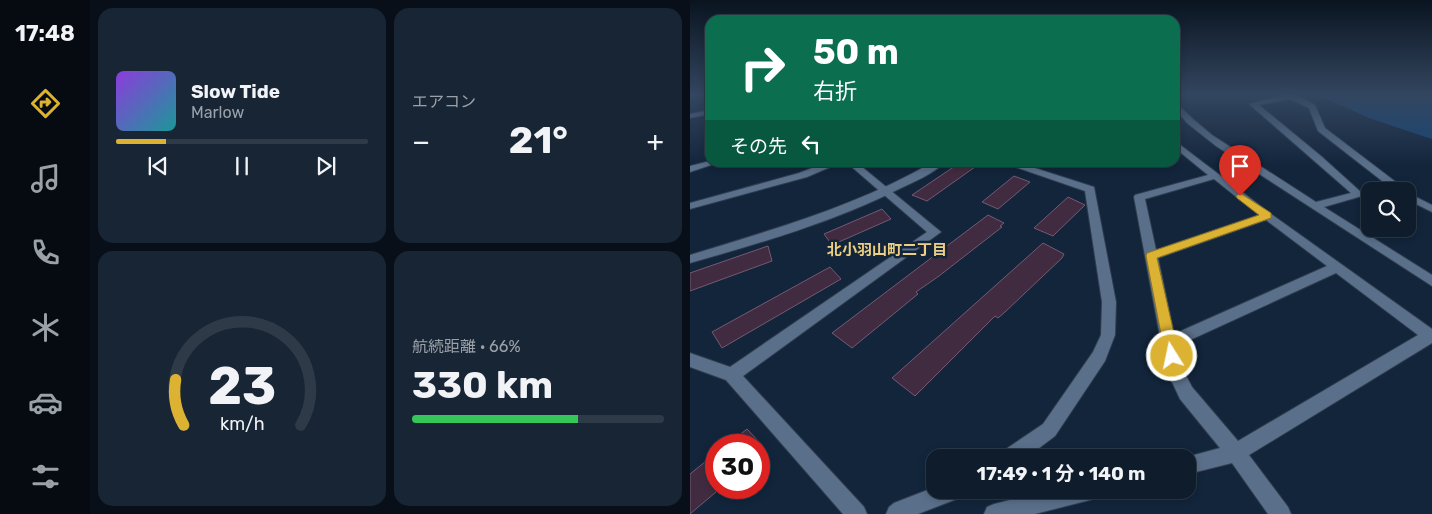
<!DOCTYPE html>
<html lang="ja">
<meta charset="utf-8">
<style>
body{margin:0;font-family:Rubik,"Noto Sans JP",sans-serif;background:#172534;color:#f1f3f6;height:100vh;display:flex;flex-direction:column;font-size:19px;white-space:nowrap}
*{box-sizing:border-box;margin:0}
p{font-size:16px;color:#9ba1a9}
.icon{flex:none;width:28px;height:28px;fill:none;stroke:currentColor;stroke-width:2;stroke-linecap:round;stroke-linejoin:round}
.map{position:relative;flex:1;overflow:hidden}
.sheet{display:flex;flex-direction:column;gap:8px;padding:8px;background:#080f18;width:600px}
.sheet>*{flex:none}
.top-card{position:absolute;left:15px;top:15px;width:475px;height:152px;border-radius:15px;box-shadow:0 2px 8px #0003,0 0 0 1px #2e3a48;background:#0b6e4f;color:#fff;overflow:hidden}
.tools{position:absolute;left:671px;top:182px;display:grid;gap:10px}
.tools a{display:grid;place-items:center;width:55px;height:55px;border-radius:10px;background:#0e1c2c;box-shadow:0 2px 8px #0003,0 0 0 1px #2e3a48;font-size:25px}
.speed{position:absolute;left:15px;top:434px;display:flex;gap:10px;font-size:25px;font-weight:700;text-align:center}
.speed>*{display:grid;place-content:center;width:65px;height:65px;border-radius:50%;background:#0e1c2c;box-shadow:0 2px 8px #0003,0 0 0 1px #2e3a48;line-height:1}
.speed .limit{border:8px solid #d22;background:#fff;color:#111}
.pin{position:absolute;display:grid;place-items:center;width:42px;height:42px;color:#fff;margin:-51px -21px;border-radius:50% 50% 50% 0;rotate:-45deg;box-shadow:0 0 5px #0007}
.pin .icon{rotate:45deg}
.me{position:absolute;width:55px;margin:-28px;rotate:350deg;stroke-linejoin:round;filter:drop-shadow(0 0 4px #0008)}
.turn{display:flex;align-items:center;gap:18px;height:105px;padding:0 25px;font-size:22px}
.turn .icon{width:65px;height:65px;stroke-width:2.5}
.turn b{display:block;font-size:35px;line-height:42px}
.then{display:flex;align-items:center;height:48px;padding:0 25px;background:#0003;gap:10px;font-size:19px}
.big{font-size:38px;font-weight:700;line-height:1.1}
.sheet .widget{flex:1;display:flex;flex-direction:column;justify-content:center;gap:8px;min-width:0;padding:0 18px;border-radius:15px;background:#172534}
.sheet .dial{align-items:center;gap:0}
.dial svg{height:130px;overflow:visible;fill:none;stroke:#2e3a48;stroke-width:7;stroke-linecap:round;text-anchor:middle}
.dial text{fill:#f1f3f6;stroke:none}
.song{display:flex;align-items:center;gap:15px}
.cover{width:60px;height:60px;border-radius:8px;background:linear-gradient(135deg,hsl(270 70% 55%),hsl(180 70% 35%))}
.played{height:5px;border-radius:2px;background:linear-gradient(90deg,#dcb233 20%,#2e3a48 20%)}
.keys{display:flex;justify-content:space-around;direction:ltr}
.heat{display:flex;justify-content:space-between;align-items:center;font-size:28px;direction:ltr}
.charge{height:8px;border-radius:4px;background:linear-gradient(90deg,#34c759 66%,#2e3a48 0)}
.sheet .tiles{flex:1;display:grid;gap:8px;grid-template-columns:repeat(2,1fr)}
.trip{position:absolute;left:236px;top:449px;width:270px;height:50px;border-radius:15px;background:#0e1c2c;box-shadow:0 2px 8px #0003,0 0 0 1px #2e3a48;font-weight:700;line-height:50px;text-align:center}
main{display:flex;flex:1;min-height:0}
.dock{display:flex;flex-direction:column;width:90px;justify-content:space-around;align-items:center;background:#060b12;color:#9ba1a9}
.dock .icon{width:35px;height:35px}
.dock .active{color:#dcb233}
.dock b{font-size:22px;color:#f1f3f6}
.map>svg:first-child{display:block}
.green{fill:#164678}
.building{fill:#412b40;stroke:#745a72}
.lines{fill:none;stroke-linecap:round;stroke-linejoin:round}
.street-casing{stroke:#303e4f;stroke-width:2}
.secondary-casing{stroke:#303e4f;stroke-width:2}
.street{fill:#5a708a;fill-rule:evenodd}
.secondary{fill:#5a708a;fill-rule:evenodd}
.route{fill:#dcb233;stroke:#8f7421}
.labels{text-anchor:middle;stroke-width:5;stroke-linejoin:round;paint-order:stroke}
.neighbourhood-label{font-size:15px;font-weight:bold;fill:#eccf83;stroke:#12253b}
</style>
<main>
<nav class="dock">
<b>17:48</b>
<svg class="icon active" aria-label="directions" viewBox="0 0 24 24"><path d="M12 3l9 9-9 9-9-9zM9 14v-3h6M13 9l2 2-2 2"/></svg>
<svg class="icon" aria-label="music" viewBox="0 0 24 24"><path d="M9 18V5l10-2v13"/><circle cx="6" cy="18" r="3"/><circle cx="16" cy="16" r="3"/></svg>
<svg class="icon" aria-label="phone" viewBox="0 0 24 24"><path d="M5 4h4l2 5-3 2q2 4 5 5l2-3 5 2v4C11 20 4 13 5 4z"/></svg>
<svg class="icon" aria-label="climate" viewBox="0 0 24 24"><path d="M12 3v18M4 7l16 10M4 17L20 7"/></svg>
<svg class="icon" aria-label="car" viewBox="0 0 24 24"><path d="M5 17H2v-5l4-1 3-4h7l3 4 3 1v5h-3M9 17h6M6 11h13"/><circle cx="7" cy="17" r="2"/><circle cx="17" cy="17" r="2"/></svg>
<svg class="icon" aria-label="filters" viewBox="0 0 24 24"><path d="M4 7h16M4 17h16"/><circle cx="9" cy="7" r="2"/><circle cx="15" cy="17" r="2"/></svg>
</nav>
<section class="sheet">
<div class="tiles">
<div class="widget">
<div class="song"><i class="cover"></i><div><b>Slow Tide</b><p>Marlow</p></div></div>
<div class="played"></div>
<div class="keys"><svg class="icon" aria-label="previous" viewBox="0 0 24 24"><path d="M18 5L8 12l10 7zM5 5v14"/></svg><svg class="icon" aria-label="pause" viewBox="0 0 24 24"><path d="M8 5v14M16 5v14"/></svg><svg class="icon" aria-label="next" viewBox="0 0 24 24"><path d="M6 5l10 7-10 7zM19 5v14"/></svg></div>
</div>
<div class="widget"><p>エアコン</p>
<div class="heat"><a>−</a><b class="big">21°</b><a>+</a></div>
</div>
<div class="widget dial"><svg viewBox="0 0 100 80">
<path d="M14 69A42 42 0 1 1 86 69"/>
<path d="M14 69A42 42 0 0 1 9 41" stroke="#dcb233"/>
<text x="50" y="56" font-size="32" font-weight="700">23</text>
<text x="50" y="72" font-size="11">km/h</text>
</svg></div>
<div class="widget"><p>航続距離 · 66%</p><b class="big">330 km</b><div class="charge"></div></div>
</div>
</section>
<div class="map">
<svg width="742" height="514" viewBox="0 0 742 514">
<rect width="100%" height="100%" fill="#12253b"/>
<path class="green" d="M626 94H742V139L679 118Z"/>
<path class="building" d="M271 162H292L237 201 222 195Z
M324 176 340 182 308 209 292 202Z
M378 197 395 205 363 236 344 228Z
M192 209 201 219 142 245 134 234Z
M298 215 314 223 310 226 312 227 249 276 226 292 228 294 162 348 142 333Z
M353 243 374 254 372 258 315 312 308 318 305 316 225 396 202 378Z
M78 246 82 261 0 291V273Z
M140 267 151 279 32 348 22 332Z
M57 429 72 445H37Z
M26 453V492L0 514V474Z"/>
<g class="lines">
<g class="street-casing">
<path id="street" d="M0 94H12L0 97Z
M594 94H605L625 105 635 128 715 189 716 191H705L628 131 619 108 600 99 569 105 631 156 673 194 672 196 634 207 742 275V286L526 146 497 123 485 109V102L503 119 522 135 626 202 661 193 559 104 594 95Z
M20 110V114L0 118V114Z
M485 141 581 214 742 329V343L559 455 598 507 601 514H578L542 463 498 474V458H493L530 448 490 399 476 369 444 197 445 195 518 175 485 148ZM524 179 569 215 466 250 455 199ZM576 220 637 266 484 334 468 258ZM646 273 728 335 548 441 502 387 492 368 487 346Z
M20 161V162H30L0 172V166Z
M138 162H152L117 177 0 209V203L109 173Z
M156 162H166L251 232 53 376 174 507 177 514H153L36 380 0 367V353L40 367 237 232Z
M311 162H326L404 187 426 302 425 335 415 361 365 436 336 458H311L313 451 353 424 403 352 411 335 412 302 395 191Z
M718 193 742 205V212L718 200Z
M245 487V490H275L272 497 228 514H196L199 507 204 503Z
M360 490H410L407 497 400 500 345 514H294L297 507 304 504Z"/>
</g>
<g class="secondary-casing">
<path id="secondary" d="M243 162H255C243 174 224 182 209 189 143 222 71 243 0 263V255C84 229 167 206 243 162Z"/>
</g>
<use href="#street" class="street"/>
<use href="#secondary" class="secondary"/>
</g>
<linearGradient id="sky" x2="0" y2="1"><stop stop-color="#0a1420"/><stop offset="0.57" stop-color="#334660"/><stop offset="1" stop-color="#334660" stop-opacity="0"/></linearGradient>
<rect width="742" height="166" fill="url(#sky)"/>
<path class="route" d="M550 193 581 213V218L467 258 489 356 487 360 482 362 476 360 456 256 457 253 569 215 547 198 546 196Z"/>
<g class="labels">
<g class="neighbourhood-label">
<text x="197" y="255">北小羽山町二丁目</text>
</g>
</g>
</svg>
<div class="tools">
<a><svg class="icon" aria-label="search" viewBox="0 0 24 24"><circle cx="10" cy="10" r="6"/><path d="M15 15l6 6"/></svg></a>
</div>
<div class="speed"><div class="limit">30</div></div>
<div class="pin" style="left:550px;top:196px;background:#d93025"><svg class="icon" aria-label="arrive" viewBox="0 0 24 24"><path d="M6 21V4h12l-3 4 3 4H6"/></svg></div>
<svg class="me" style="left:482px;top:356px" viewBox="-20 -20 40 40"><circle r="17" fill="#dcb233" stroke="#fff" stroke-width="3"/><path d="M0-11L8 9 0 5-8 9z" fill="#fff"/></svg>
<div class="trip">17:49 · 1 分 · 140 m</div>
<div class="top-card">
<div class="turn"><svg class="icon" aria-label="right" viewBox="0 0 24 24"><path d="M7 20v-9h11M14 6l5 5-5 5"/></svg><div><b>50 m</b>右折</div></div>
<div class="then">その先<svg class="icon" aria-label="left" viewBox="0 0 24 24"><path d="M17 20v-9H6M10 6l-5 5 5 5"/></svg></div>
</div>
</div>
</main>
